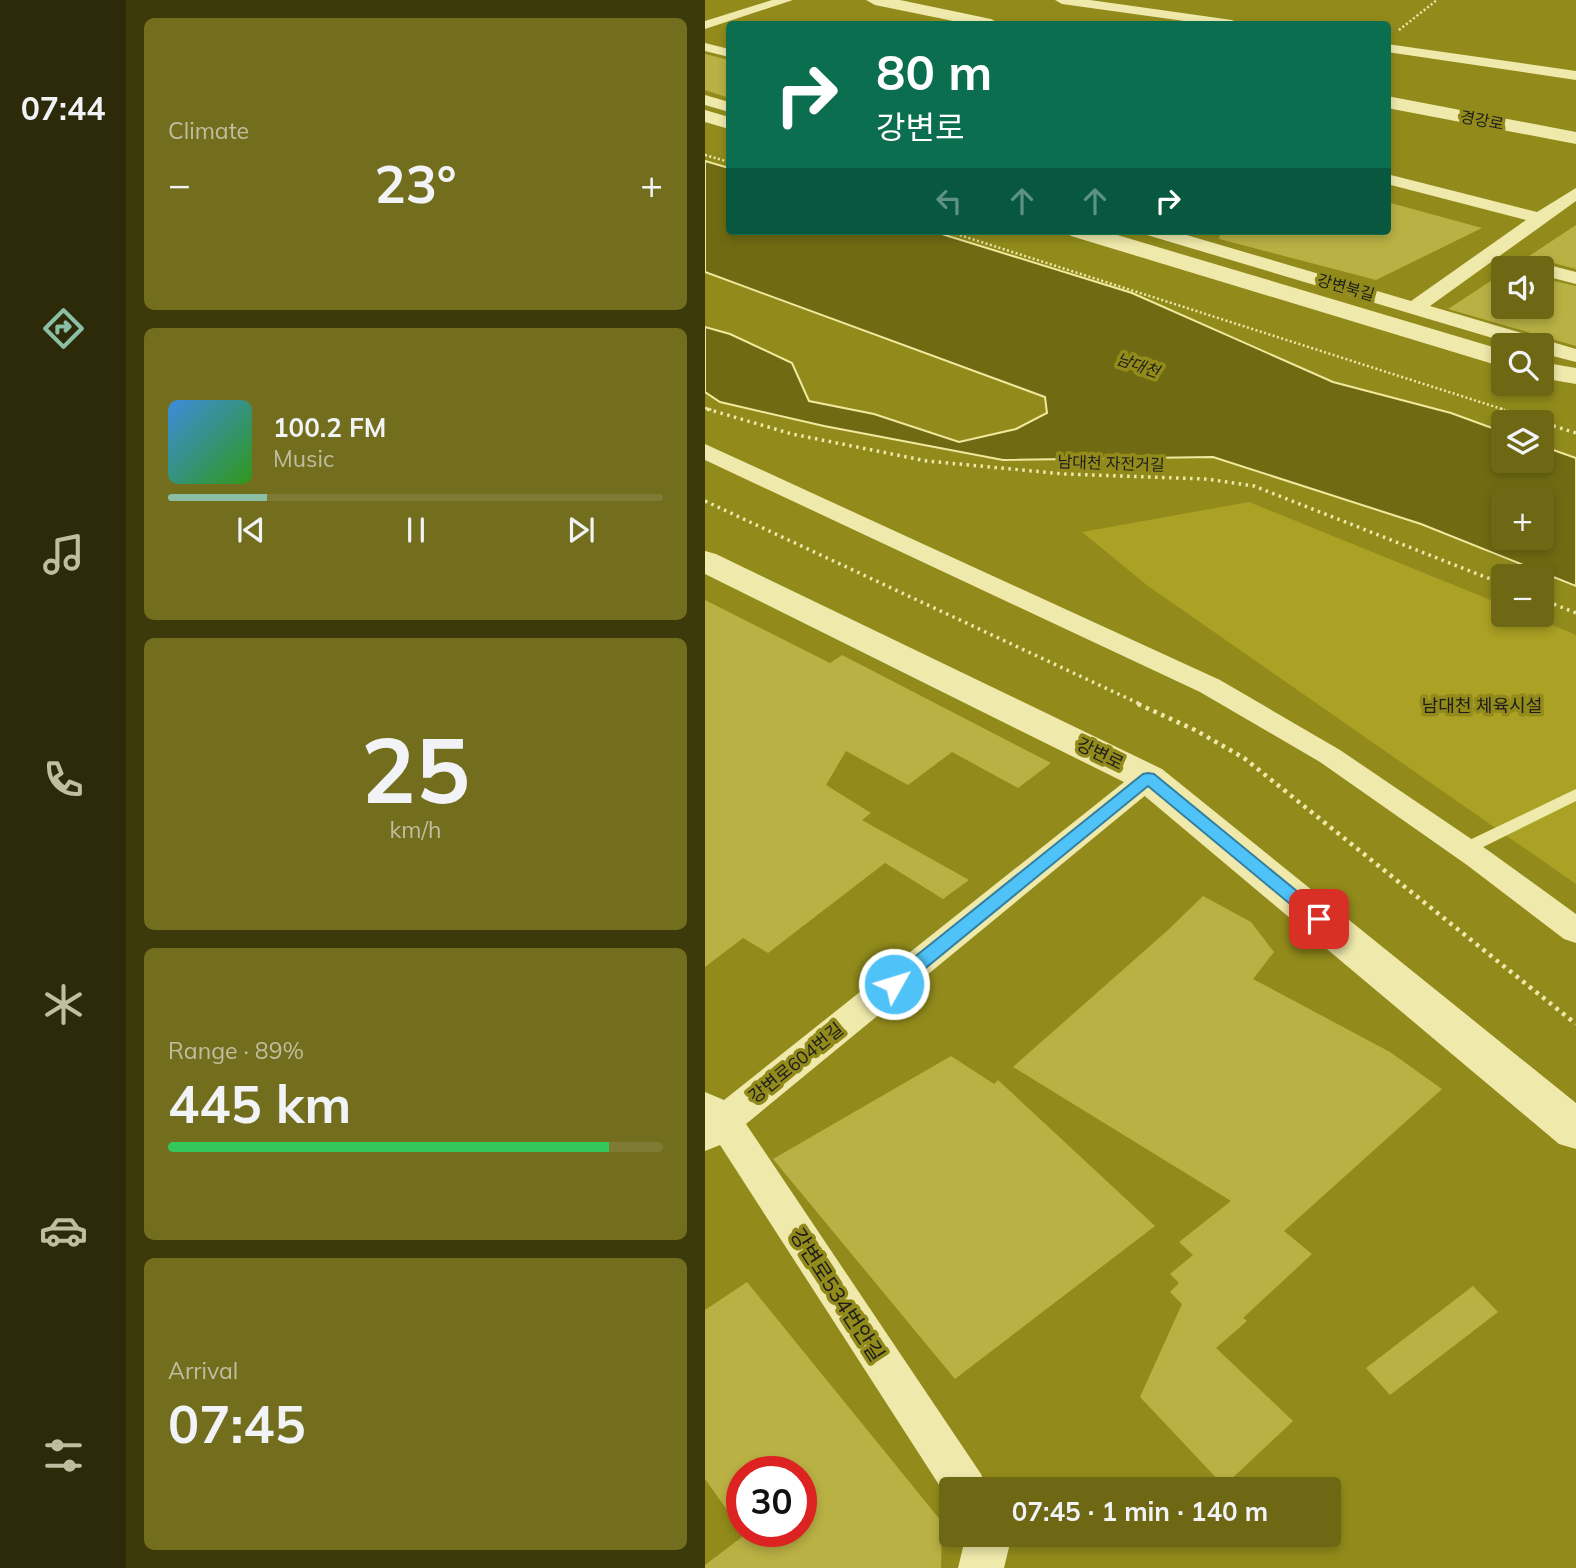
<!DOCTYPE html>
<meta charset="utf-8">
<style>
body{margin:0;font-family:Mulish,"Noto Sans KR",sans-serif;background:#736e1d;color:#f1f3f6;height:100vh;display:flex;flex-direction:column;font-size:26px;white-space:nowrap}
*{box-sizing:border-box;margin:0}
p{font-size:23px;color:#bfbea0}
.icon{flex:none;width:38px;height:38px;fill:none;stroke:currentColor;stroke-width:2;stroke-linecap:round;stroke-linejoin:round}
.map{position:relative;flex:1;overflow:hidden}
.panel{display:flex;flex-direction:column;gap:18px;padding:18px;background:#3c390b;width:579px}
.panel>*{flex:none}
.hud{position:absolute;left:21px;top:21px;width:665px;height:214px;border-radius:7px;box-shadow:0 4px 10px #0003;background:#0b6e4f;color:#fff;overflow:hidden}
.tools{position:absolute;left:786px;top:256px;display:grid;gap:14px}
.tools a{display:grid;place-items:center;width:63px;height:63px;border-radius:7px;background:#6e6814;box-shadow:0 4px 10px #0003;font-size:35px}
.speed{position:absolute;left:21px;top:1456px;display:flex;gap:14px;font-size:35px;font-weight:700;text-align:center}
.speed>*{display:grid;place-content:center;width:91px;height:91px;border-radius:50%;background:#6e6814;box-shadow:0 4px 10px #0003;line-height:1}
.speed .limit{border:10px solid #d22;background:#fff;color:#111}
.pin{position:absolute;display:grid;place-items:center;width:60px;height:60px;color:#fff;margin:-30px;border-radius:14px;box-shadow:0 4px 10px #0006}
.me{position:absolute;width:77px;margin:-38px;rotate:51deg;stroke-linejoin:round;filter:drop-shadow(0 0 5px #0008)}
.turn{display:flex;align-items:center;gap:24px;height:147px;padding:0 35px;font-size:32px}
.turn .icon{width:91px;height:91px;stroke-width:2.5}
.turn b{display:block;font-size:49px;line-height:60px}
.lanes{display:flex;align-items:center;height:66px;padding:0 35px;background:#0003;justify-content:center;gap:35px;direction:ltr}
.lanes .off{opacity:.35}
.big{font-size:52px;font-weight:700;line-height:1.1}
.panel .tile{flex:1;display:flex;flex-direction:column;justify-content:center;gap:10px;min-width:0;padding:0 24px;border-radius:10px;background:#736e1d}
.panel .dial{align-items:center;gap:0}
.dial b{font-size:91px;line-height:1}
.song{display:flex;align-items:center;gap:21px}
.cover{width:84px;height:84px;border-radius:10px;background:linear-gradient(135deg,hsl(210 70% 55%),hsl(110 70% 35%))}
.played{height:7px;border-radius:4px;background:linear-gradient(90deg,#8abfa5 20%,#807b34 20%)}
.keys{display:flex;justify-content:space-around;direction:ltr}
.heat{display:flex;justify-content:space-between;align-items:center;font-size:38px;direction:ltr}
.charge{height:10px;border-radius:5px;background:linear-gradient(90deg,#34c759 89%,#807b34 0)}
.trip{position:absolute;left:234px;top:1477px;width:402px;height:70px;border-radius:7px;background:#6e6814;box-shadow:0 4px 10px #0003;font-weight:700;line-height:70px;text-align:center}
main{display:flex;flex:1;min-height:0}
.tabs{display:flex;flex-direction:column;width:126px;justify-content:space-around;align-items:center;background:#2c2a08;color:#bfbea0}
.tabs .icon{width:49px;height:49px}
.tabs .current{color:#8abfa5}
.tabs b{font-size:32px;color:#f1f3f6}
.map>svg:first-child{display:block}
.green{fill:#aba124}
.water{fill:#706b12;stroke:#f1e99f;stroke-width:2;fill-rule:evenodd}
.building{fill:#b9b144}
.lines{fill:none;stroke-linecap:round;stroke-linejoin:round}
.path-far2{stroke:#efe9ab;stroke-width:2.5;stroke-dasharray:2 2.5;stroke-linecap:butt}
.path-far1{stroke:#efe9ab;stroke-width:3.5;stroke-dasharray:2.5 4.5;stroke-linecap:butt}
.path{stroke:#efe9ab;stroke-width:4.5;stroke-dasharray:3.5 5;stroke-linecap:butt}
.service{fill:#efe9ab;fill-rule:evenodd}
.minor{fill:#efe9ab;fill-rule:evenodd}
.tertiary{fill:#efe9ab;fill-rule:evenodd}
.route{fill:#4fc3f7;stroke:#337fa1;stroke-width:2}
.labels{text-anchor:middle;stroke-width:7;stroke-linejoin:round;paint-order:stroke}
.far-street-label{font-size:16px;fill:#1d1d1d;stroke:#928b1b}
.far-water-label{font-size:16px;font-style:italic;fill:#1c1c19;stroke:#928b1b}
.park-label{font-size:18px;fill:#1d1c1b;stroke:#928b1b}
.street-label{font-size:18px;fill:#1d1d1d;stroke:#928b1b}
.near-street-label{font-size:21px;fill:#1d1d1d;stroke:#928b1b}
</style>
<main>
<nav class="tabs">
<b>07:44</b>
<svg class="icon current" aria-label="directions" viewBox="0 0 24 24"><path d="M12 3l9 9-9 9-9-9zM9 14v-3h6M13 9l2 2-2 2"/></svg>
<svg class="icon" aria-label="music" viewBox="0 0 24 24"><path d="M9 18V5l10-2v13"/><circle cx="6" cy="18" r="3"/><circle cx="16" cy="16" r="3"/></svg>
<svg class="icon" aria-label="phone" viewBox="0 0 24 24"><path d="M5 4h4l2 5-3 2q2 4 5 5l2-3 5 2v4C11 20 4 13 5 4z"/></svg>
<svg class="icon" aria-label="climate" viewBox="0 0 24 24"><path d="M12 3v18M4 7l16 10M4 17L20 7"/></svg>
<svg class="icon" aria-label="car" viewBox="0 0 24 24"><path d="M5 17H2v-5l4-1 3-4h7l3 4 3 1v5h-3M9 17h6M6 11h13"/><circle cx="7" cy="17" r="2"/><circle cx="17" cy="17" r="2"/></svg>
<svg class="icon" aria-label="filters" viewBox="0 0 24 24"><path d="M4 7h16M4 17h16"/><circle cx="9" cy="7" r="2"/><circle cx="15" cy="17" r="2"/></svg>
</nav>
<section class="panel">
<div class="tile"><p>Climate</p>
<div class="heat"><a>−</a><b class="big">23°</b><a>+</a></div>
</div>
<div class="tile">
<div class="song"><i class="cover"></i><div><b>100.2 FM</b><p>Music</p></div></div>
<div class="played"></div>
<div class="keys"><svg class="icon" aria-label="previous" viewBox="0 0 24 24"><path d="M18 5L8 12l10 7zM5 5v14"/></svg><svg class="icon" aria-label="pause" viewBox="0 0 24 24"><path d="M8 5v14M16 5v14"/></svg><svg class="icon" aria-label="next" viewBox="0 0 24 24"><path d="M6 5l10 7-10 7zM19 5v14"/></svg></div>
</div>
<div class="tile dial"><b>25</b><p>km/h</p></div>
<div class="tile"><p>Range · 89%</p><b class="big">445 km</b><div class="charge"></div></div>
<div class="tile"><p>Arrival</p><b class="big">07:45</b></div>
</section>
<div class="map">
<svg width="871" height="1568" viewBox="0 0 871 1568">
<rect width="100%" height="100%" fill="#928b1b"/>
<path class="green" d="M544 502 798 605V614H821L871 635V884L443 586 377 532Z"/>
<path class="water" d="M0 161 24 168V231H227L427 293 628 382 746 413 798 432V460H836L837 446 871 458V586L716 524 508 457 298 460 119 426 15 402 0 392V327L25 334 87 363 104 401 169 414 254 442 311 429 342 413 340 397 0 272ZM798 499H836V537H798Z"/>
<path class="building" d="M0 54 24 60V98L0 90Z
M682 202 777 228 671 280 514 239 516 231H682Z
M871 225V269L837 260 824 268H806Z
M798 273V306H836V278L871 286V346L743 309Z
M0 600 125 663 137 655 346 763 313 788 247 752 203 785 141 751 121 785 166 813 157 820 264 880 238 899 180 863 63 953 38 938 0 967Z
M498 896 546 922 569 952 548 979 685 1052 737 1089 579 1231 607 1254 538 1318 542 1321 511 1348 588 1421 519 1486 435 1397 477 1304 465 1292 474 1283 465 1274 488 1255 474 1242 526 1201 308 1067 463 930Z
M246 1056 289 1084 293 1080 450 1226 250 1379 68 1159Z
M42 1282 237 1522 236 1568H0V1565L45 1531H96V1472H37V1531L0 1479V1310Z
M768 1286 793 1312 685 1395 661 1368Z"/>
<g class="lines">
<path class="path-far2" d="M694 30 732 0
M0 155 24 162
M242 231 800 410
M0 408 7 410"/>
<path class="path-far1" d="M2 409 87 434 222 461 359 474 502 479 549 486 798 584
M795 409 871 433
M0 501 437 705
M836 599 871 613"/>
<path class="path" d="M433 704 490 730 539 758 871 1024"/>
<path class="service" d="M871 789V801L766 853H754L752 849 754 845Z"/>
<path class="minor" d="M67 0H88L0 29V21Z
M350 0H385L527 20 534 24H501L357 4Z
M0 43 24 49V57L0 51Z
M682 44 871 71V80L682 52Z
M0 95 24 102V112L0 105Z
M682 174 832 212 871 188V201L725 306 871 349V362L836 353V345H811L442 235 439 231H468L706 301 821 220 682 184Z
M836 263 871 272V284L836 275V268H827Z
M0 444 515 680 635 750 784 851 871 914V943L859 939 762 865 615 762 495 692 0 460Z
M443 769 453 771 458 778 453 785 41 1124 276 1474 282 1489H247V1505L15 1145 0 1151V1092L19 1100 433 771Z
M261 1535H307L299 1568H253Z"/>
<path class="tertiary" d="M161 0H195L286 19 295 24H263L170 5Z
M682 96 871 132V144L682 108Z
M0 110 24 117V129L0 122Z
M362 231H399L798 350V367L366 236Z
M836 362 871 368V384L836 378Z
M0 551 11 554 457 769 871 1103V1149L854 1144 429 787 0 574Z"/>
</g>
<path class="route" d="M443 773 449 774 621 915 623 919 621 923H608L443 786 195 989H182L180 984 182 979 438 774Z"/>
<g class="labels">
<g class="far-street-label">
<text transform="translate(777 120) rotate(11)" y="6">경강로</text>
<text transform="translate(641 287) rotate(16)" y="6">강변북길</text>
<text transform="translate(406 463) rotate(2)" y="6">남대천 자전거길</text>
</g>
<g class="far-water-label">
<text transform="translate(433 365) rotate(19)" y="6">남대천</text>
</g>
<g class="park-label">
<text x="777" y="712">남대천 체육시설</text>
</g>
<g class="street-label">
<text transform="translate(395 754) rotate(26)" y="6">강변로</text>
<text transform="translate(91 1063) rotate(-39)" y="6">강변로604번길</text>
</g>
<g class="near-street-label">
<text transform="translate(132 1295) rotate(57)" y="7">강변로534번안길</text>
</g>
</g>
</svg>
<div class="tools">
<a><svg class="icon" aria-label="sound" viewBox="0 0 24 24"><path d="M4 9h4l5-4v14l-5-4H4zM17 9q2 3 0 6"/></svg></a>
<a><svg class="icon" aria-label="search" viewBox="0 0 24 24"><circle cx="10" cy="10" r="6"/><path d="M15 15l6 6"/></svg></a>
<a><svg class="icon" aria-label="layers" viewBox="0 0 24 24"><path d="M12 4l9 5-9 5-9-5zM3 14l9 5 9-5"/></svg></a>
<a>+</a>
<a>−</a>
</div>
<div class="speed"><div class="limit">30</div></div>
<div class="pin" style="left:614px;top:919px;background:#d93025"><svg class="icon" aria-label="arrive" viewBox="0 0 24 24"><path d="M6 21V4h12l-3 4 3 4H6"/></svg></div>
<svg class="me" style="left:189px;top:984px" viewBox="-20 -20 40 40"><circle r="17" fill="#4fc3f7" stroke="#fff" stroke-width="3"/><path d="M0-11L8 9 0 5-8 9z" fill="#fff"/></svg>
<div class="trip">07:45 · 1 min · 140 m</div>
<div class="hud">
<div class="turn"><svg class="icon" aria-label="right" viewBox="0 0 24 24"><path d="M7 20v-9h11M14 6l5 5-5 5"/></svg><div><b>80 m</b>강변로</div></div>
<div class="lanes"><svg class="icon off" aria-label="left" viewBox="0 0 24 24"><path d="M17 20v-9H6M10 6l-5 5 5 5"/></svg><svg class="icon off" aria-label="ahead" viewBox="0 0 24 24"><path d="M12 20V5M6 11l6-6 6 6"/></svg><svg class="icon off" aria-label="ahead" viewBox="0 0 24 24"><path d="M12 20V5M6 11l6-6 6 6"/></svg><svg class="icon" aria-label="right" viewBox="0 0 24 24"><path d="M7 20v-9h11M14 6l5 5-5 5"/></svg></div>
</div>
</div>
</main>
